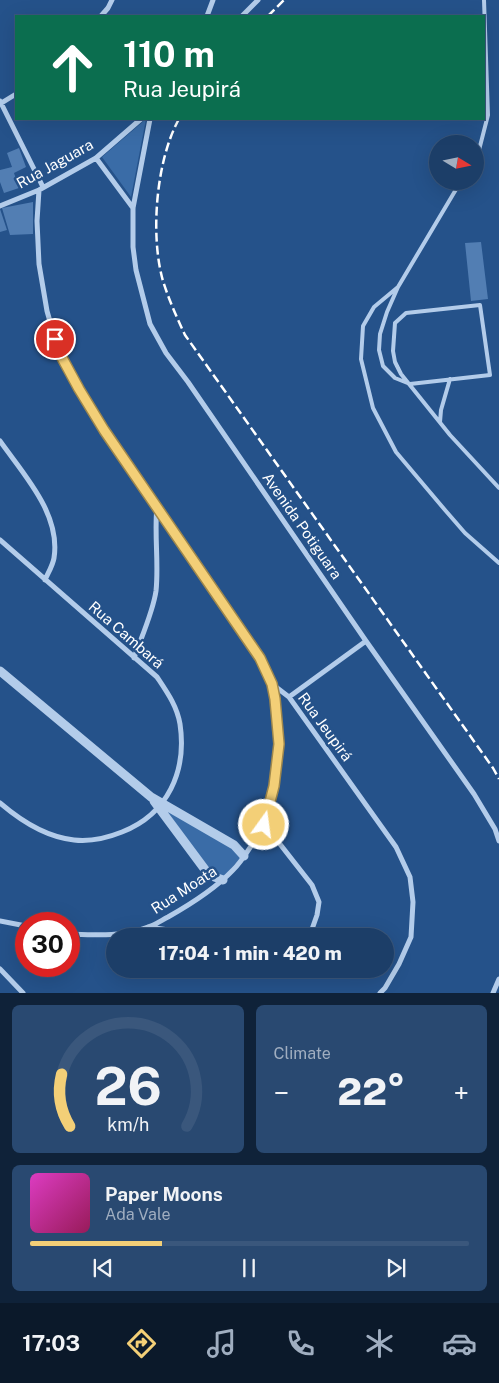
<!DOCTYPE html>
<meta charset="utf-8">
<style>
body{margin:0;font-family:"Public Sans",sans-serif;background:#294971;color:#f1f3f6;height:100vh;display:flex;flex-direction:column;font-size:19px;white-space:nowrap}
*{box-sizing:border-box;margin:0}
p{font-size:16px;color:#a0aec0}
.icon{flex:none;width:28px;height:28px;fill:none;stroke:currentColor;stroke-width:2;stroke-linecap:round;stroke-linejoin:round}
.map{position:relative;height:993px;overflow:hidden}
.sheet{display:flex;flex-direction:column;gap:12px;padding:12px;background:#0f2239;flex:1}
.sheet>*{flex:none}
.guide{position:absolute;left:15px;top:15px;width:470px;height:105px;border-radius:0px;box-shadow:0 5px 20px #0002,0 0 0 1px #3a577c;background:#0b6e4f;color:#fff;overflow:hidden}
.needle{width:32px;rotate:100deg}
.fabs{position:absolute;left:429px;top:135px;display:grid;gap:10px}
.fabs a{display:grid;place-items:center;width:55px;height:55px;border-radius:50%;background:#1c3e68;box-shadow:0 5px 20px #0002,0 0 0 1px #3a577c;font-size:25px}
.speed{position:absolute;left:15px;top:912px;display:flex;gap:10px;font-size:25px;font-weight:700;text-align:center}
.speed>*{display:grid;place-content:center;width:65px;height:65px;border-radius:50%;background:#1c3e68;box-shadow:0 5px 20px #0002,0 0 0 1px #3a577c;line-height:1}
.speed .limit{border:8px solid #d22;background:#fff;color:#111}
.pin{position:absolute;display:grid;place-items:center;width:42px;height:42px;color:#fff;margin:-21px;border:2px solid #fff;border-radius:50%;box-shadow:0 1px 5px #0007}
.me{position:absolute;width:55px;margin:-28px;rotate:14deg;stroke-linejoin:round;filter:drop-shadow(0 0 4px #0008)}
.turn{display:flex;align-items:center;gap:18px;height:105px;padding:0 25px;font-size:22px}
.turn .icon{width:65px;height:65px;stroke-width:2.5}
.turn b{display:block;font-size:35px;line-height:42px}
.big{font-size:38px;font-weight:800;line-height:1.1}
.sheet .tile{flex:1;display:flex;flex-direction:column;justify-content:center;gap:8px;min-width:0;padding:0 18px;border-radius:8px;background:#294971}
.sheet .dial{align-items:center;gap:0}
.dial svg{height:130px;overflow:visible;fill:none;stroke:#3a577c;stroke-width:7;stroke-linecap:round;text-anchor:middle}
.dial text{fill:#f1f3f6;stroke:none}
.song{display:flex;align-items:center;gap:15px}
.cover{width:60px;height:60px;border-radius:8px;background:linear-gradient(135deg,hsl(310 70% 55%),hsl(330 70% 35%))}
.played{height:5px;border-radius:2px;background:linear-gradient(90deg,#f3cf77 30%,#3a577c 30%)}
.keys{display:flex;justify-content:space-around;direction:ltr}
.heat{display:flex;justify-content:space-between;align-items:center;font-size:28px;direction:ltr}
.sheet .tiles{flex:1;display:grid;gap:12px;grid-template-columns:1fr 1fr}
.tile:last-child{grid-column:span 2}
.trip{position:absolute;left:106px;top:928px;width:288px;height:50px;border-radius:25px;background:#1c3e68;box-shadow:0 5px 20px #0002,0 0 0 1px #3a577c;font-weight:800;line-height:50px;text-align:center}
.tab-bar{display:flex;height:80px;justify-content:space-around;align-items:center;background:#0b192a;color:#a0aec0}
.tab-bar .icon{width:35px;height:35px}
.tab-bar .active{color:#f3cf77}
.tab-bar b{font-size:22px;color:#f1f3f6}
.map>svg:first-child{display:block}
.green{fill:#3a6ca7}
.building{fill:#527eb3}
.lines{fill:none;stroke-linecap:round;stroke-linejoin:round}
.service{stroke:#b3ccea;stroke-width:4}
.minor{stroke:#b3ccea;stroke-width:5}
.tertiary{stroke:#b3ccea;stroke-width:9}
.rail{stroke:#fff;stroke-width:2.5;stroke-dasharray:9 4;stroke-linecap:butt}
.route-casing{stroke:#9e874d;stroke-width:12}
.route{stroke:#f3cf77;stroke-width:9}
.labels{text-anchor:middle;stroke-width:5;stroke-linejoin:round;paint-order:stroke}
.street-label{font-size:15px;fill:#fff;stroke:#25528a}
</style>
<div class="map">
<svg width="499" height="993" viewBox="0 0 499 993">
<rect width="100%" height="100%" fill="#25528a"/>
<path class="green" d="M146 119 131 197 102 157Z
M165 808 233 846 242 856 223 878 211 873Z"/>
<path class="building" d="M19 148 26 167 14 173 19 188 4 193 0 182V170L12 167 7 153Z
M33 202V234L10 235 2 208Z
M0 209 7 230 0 232Z
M481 242 488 299 471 301 465 243Z"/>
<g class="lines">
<path class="service" d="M475 159 478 154 488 115 484 0
M461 181 398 287 374 307 363 326 361 359 373 408 396 452 445 510 465 533 499 563
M398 287 387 312 380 334 379 350 383 366 395 378 410 384 490 375 480 305 406 313 395 323 393 351 395 362 401 374 450 435 499 488
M440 422 441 410 450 379"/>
<path class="minor" d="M101 16 108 8 112 0
M207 16 213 0
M242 16 258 0
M0 101 43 187
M0 104 16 94
M150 119 133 208V247L136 270 150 324 166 353 188 382 366 641 474 794 495 829 499 841
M96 158 133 208
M39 190 37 221 39 264 47 311 59 353 79 389 104 430 260 658 272 684 289 697 396 847 410 877 413 902 411 937 399 964 385 988 380 993
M0 206 39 190 96 158 141 119
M0 441C24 475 61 514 54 558 53 565 48 573 45 580
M0 540 157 677C167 692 177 706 180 724 187 771 168 814 122 832 107 838 91 842 74 840 45 837 21 821 0 803
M134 658C141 638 153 612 156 591 159 563 154 534 157 506
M289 697 366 641
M265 825 312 885 319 902 317 915 311 932 306 936
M0 921 26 926
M149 927 207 936
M69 934C95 935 123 937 148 927 155 925 162 920 168 917 191 904 215 889 233 870 241 862 247 852 253 843 257 836 263 830 265 823 281 777 281 731 272 684
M0 969 23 993
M493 993 499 979"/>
<path class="tertiary" d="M0 671 151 797 234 845 244 856
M154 801 209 875 223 880"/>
<path class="rail" d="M268 16 284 0
M179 119C156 160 150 236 163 281 169 300 177 318 185 335L493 768 499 779"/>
</g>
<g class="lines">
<g class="route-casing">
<path id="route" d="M55 339 60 354 79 389 104 430 260 658 272 684 275 699 279 744 274 786 264 825"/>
</g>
<use href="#route" class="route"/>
</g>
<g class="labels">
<g class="street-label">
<text transform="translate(55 164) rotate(-29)" y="5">Rua Jaguara</text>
<text transform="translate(302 526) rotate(55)" y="5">Avenida Potiguara</text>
<text transform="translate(126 635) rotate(41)" y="5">Rua Cambará</text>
<text transform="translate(325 727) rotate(54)" y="5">Rua Jeupirá</text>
<text transform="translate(184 890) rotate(-33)" y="5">Rua Moata</text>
</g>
</g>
</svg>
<div class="fabs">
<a><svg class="needle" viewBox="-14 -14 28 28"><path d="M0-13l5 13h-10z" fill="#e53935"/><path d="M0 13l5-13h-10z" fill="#a0aec0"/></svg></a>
</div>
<div class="speed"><div class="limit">30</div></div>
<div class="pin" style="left:55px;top:339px;background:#d93025"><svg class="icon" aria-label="arrive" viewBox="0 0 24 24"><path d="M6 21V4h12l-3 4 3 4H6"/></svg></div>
<svg class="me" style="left:264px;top:825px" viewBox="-20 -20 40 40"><circle r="17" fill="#f3cf77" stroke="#fff" stroke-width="3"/><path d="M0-11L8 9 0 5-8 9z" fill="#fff"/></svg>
<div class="trip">17:04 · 1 min · 420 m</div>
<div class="guide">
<div class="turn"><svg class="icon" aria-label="ahead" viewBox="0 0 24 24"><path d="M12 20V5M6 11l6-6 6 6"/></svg><div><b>110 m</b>Rua Jeupirá</div></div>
</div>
</div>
<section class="sheet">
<div class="tiles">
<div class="tile dial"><svg viewBox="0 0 100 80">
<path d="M14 69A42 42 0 1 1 86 69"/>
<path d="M14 69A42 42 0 0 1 9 37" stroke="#f3cf77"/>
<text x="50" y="56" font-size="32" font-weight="700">26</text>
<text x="50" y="72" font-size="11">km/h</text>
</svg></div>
<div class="tile"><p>Climate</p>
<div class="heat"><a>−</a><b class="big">22°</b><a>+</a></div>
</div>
<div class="tile">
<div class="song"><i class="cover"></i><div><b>Paper Moons</b><p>Ada Vale</p></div></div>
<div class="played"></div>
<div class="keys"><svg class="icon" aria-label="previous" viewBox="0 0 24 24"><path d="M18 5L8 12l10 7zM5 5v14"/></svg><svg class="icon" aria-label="pause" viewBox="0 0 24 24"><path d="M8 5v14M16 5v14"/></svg><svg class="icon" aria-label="next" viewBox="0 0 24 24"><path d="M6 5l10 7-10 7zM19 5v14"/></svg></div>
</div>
</div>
</section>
<nav class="tab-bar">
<b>17:03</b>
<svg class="icon active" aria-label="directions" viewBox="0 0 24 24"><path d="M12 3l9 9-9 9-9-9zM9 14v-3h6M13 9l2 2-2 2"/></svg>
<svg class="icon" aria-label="music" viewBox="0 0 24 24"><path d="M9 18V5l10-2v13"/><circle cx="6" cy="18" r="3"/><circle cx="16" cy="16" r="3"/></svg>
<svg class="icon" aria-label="phone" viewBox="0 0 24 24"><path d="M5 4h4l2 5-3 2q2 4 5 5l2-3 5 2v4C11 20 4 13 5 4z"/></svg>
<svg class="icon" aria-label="climate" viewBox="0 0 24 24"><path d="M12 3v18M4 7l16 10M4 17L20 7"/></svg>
<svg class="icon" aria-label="car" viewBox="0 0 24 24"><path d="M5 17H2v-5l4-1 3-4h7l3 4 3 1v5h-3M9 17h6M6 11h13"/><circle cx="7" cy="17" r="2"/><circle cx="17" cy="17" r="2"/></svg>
</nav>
